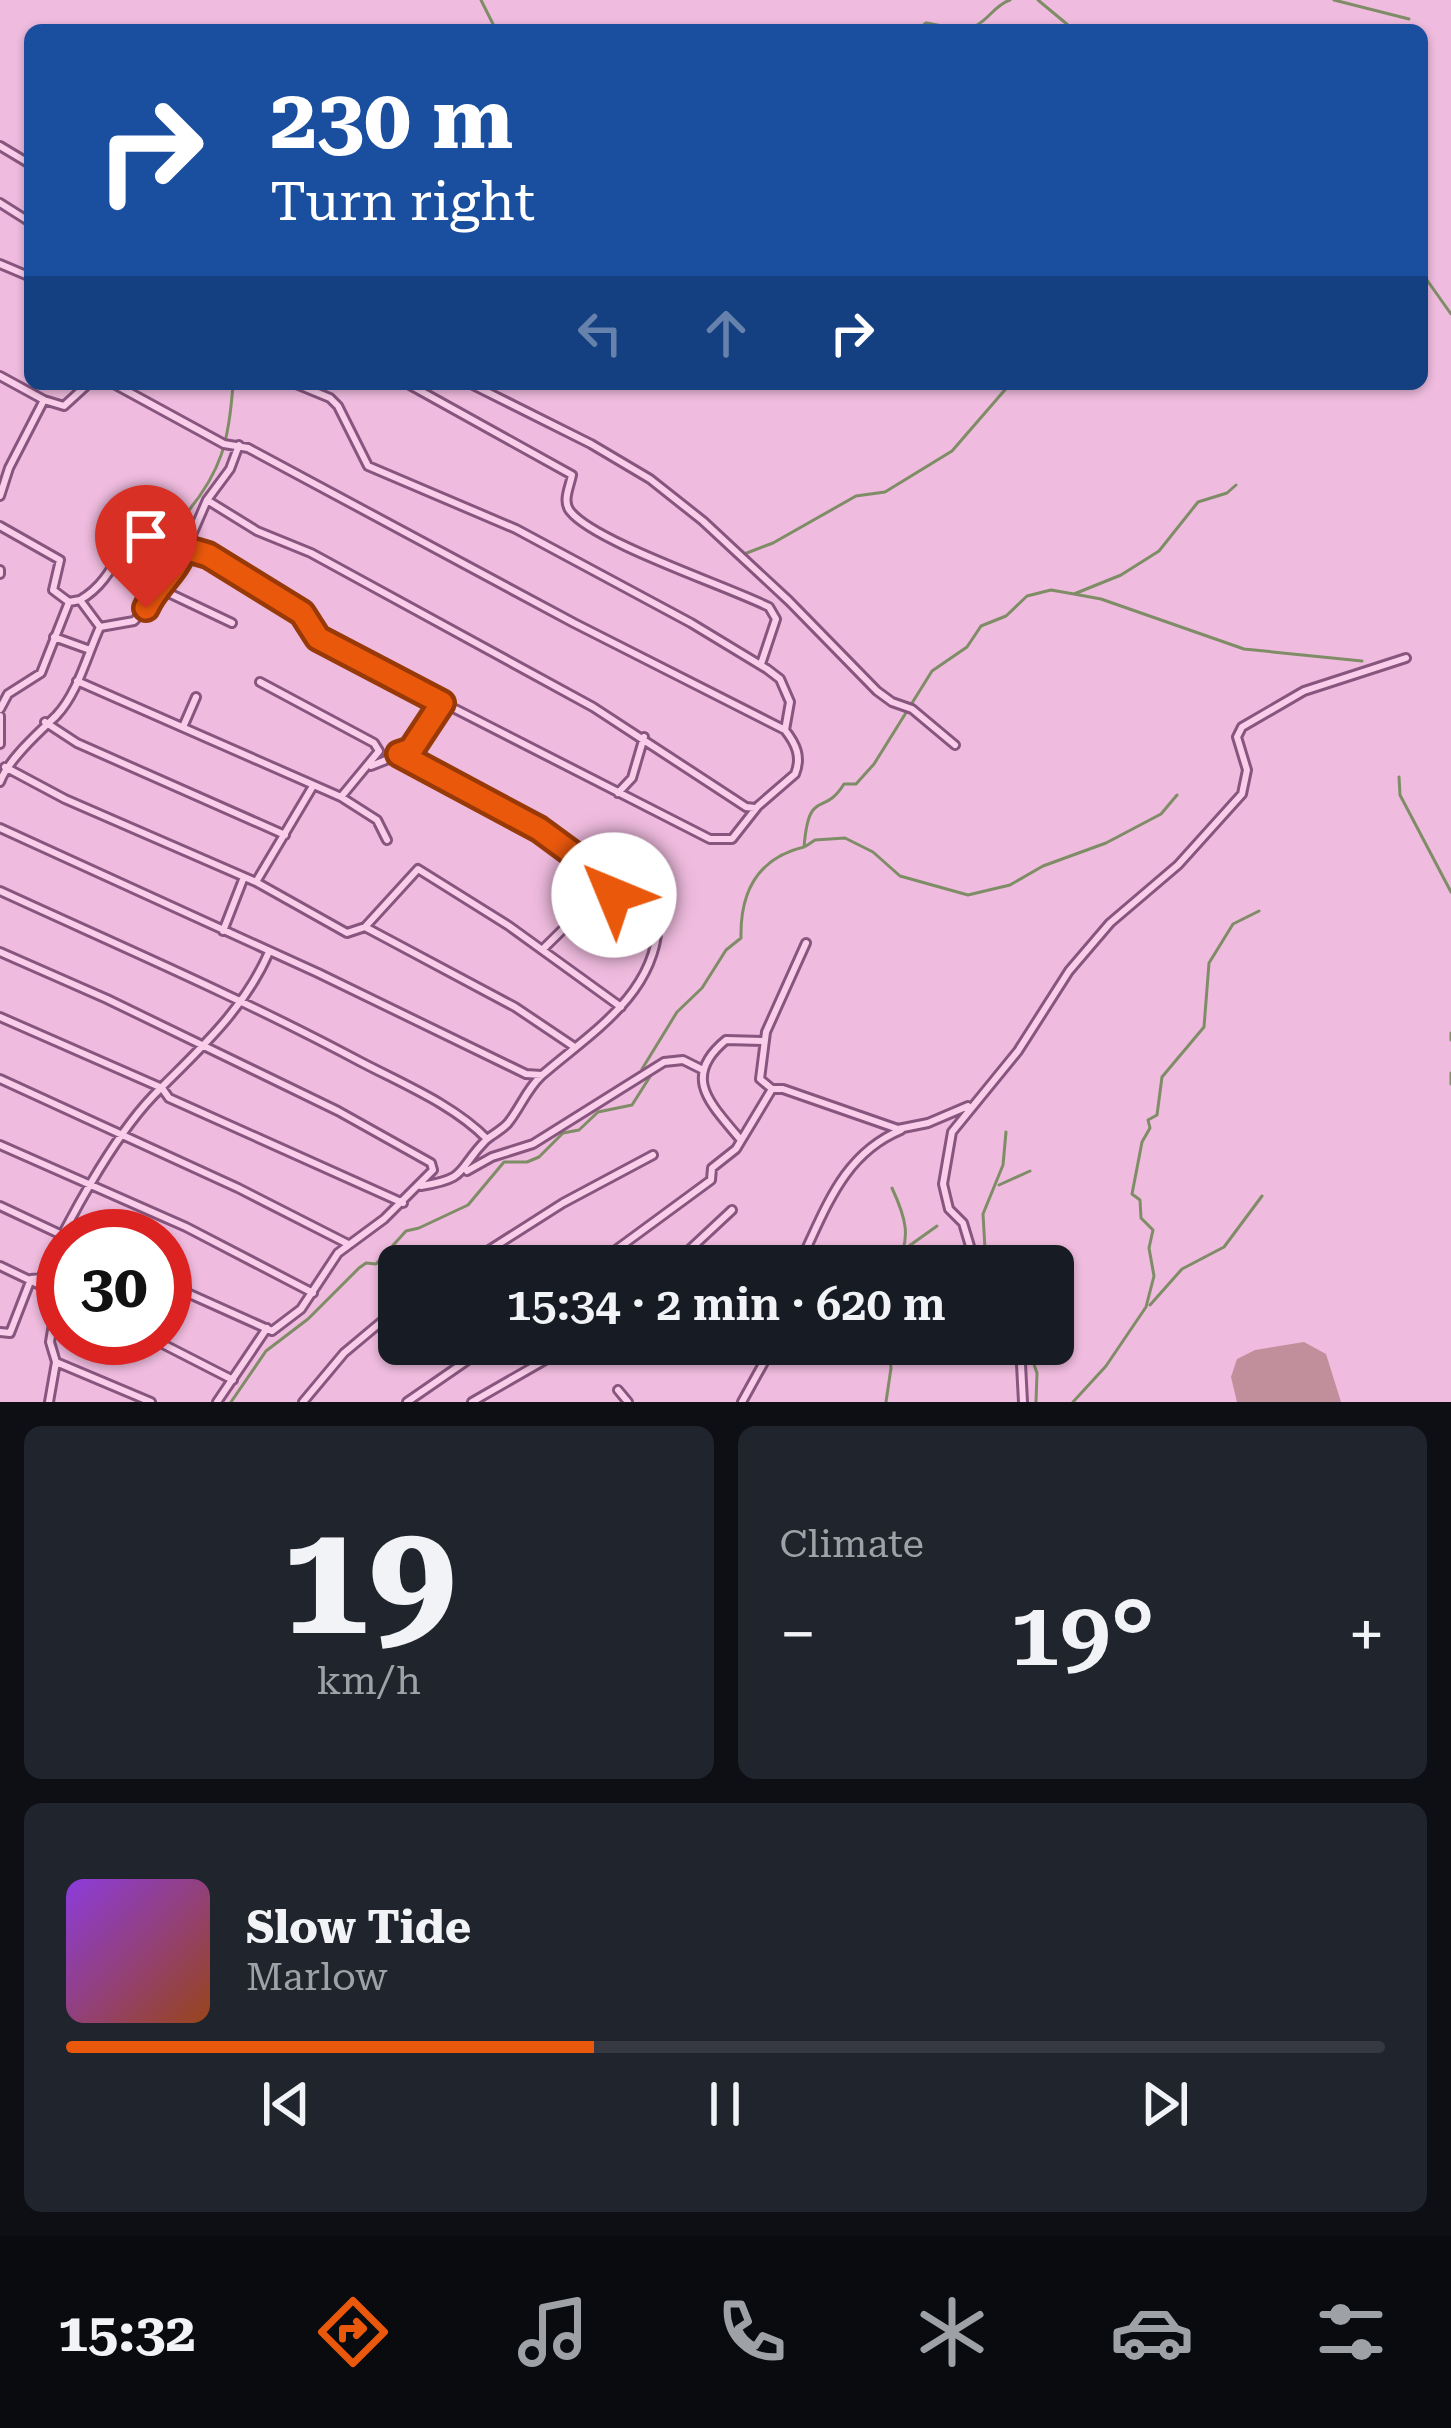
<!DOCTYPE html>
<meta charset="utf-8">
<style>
body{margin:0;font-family:"Roboto Serif",serif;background:#20242c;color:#f1f3f6;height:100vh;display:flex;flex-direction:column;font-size:45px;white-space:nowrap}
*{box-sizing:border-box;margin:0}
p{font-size:39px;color:#9ea1a6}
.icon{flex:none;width:66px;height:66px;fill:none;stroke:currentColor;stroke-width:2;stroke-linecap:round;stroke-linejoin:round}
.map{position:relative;height:1402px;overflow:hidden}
.panel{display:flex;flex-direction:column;gap:24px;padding:24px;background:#0d0f14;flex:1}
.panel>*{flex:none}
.top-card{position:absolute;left:24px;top:24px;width:1404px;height:366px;border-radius:18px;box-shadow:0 3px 9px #0004;background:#1a4fa0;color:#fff;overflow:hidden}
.speed{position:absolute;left:36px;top:1209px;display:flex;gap:24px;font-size:60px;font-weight:700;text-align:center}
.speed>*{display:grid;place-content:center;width:156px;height:156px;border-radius:50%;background:#171b24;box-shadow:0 3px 9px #0004;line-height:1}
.speed .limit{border:18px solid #d22;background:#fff;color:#111}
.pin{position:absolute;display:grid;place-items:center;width:102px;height:102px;color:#fff;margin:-123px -51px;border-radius:50% 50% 50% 0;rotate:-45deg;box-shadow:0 0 12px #0007}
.pin .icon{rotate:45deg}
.me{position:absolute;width:132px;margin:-66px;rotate:315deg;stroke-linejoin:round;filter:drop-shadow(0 0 9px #0008)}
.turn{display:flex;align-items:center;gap:42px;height:252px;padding:0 48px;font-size:54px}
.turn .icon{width:156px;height:156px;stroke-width:2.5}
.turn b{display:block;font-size:84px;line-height:102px}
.lanes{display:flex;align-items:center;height:114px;padding:0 48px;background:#0003;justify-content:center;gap:60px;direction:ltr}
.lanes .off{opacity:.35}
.big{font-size:90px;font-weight:600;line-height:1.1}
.panel .card{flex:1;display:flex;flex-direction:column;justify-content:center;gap:18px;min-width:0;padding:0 42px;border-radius:18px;background:#20242c}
.panel .dial{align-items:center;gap:0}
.dial b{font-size:156px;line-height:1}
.song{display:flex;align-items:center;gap:36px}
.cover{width:144px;height:144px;border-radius:18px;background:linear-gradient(135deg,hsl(270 70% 55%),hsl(20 70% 35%))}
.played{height:12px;border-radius:6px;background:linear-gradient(90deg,#ea580c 40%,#363941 40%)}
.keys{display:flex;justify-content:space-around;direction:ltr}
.heat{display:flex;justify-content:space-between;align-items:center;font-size:66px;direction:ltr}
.panel .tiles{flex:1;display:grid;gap:24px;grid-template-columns:1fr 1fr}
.card:last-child{grid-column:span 2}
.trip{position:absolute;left:378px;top:1245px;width:696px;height:120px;border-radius:18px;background:#171b24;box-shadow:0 3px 9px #0004;font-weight:600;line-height:120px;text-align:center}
.menu{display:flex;height:192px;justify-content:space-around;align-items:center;background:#090b0e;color:#9ea1a6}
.menu .icon{width:84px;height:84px}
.menu .active{color:#ea580c}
.menu b{font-size:54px;color:#f1f3f6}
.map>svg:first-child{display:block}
.cemetery{fill:#c18f9c}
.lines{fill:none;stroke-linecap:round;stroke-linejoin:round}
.stream{stroke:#7f8d67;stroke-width:3}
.minor-casing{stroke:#87557e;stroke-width:12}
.minor{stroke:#faceeb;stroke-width:6}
.route-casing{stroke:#983908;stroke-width:30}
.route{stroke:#ea580c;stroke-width:21}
</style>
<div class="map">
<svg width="1451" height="1402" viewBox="0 0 1451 1402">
<rect width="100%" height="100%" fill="#efbbde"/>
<path class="cemetery" d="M1304 1342 1326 1354 1341 1402H1237L1231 1377 1237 1359 1255 1350Z"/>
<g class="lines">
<path class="stream" d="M481 0 496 30
M1038 0 1074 30
M1334 0 1409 19
M917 30 926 23C942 25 961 32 977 25 990 18 995 5 1010 0
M1422 273 1451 314
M185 515C222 471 229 441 233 384
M739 556 773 543 856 496 885 492 952 451 1010 384
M1074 594 1101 599 1244 649 1362 661
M1399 777 1400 795 1451 892
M806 846 815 840 845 838 873 852 900 876 968 895 1010 885 1043 866 1106 843 1161 814 1177 795
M1451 1033V1040
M1451 1073V1084
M999 1185 1030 1171
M892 1188C905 1216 913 1239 895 1266
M909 1246 937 1226
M986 1266 983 1214 1003 1165 1006 1132
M1150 1305 1182 1269 1224 1247 1262 1196
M1027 1344 1037 1373 1036 1402
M231 1402 266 1351 308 1319 359 1268 366 1263 376 1264 406 1231 419 1228 468 1205 504 1162H527L539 1157 563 1133 579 1130 598 1112 632 1105 651 1075 642 1069 677 1012 702 988 726 950 741 938C740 892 758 858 804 847 809 787 823 818 844 784H856L874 764 932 671 967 647 981 626 1006 616 1027 596 1051 590 1074 594 1121 575 1159 551 1198 502 1227 493 1236 485
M886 1402 891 1368 889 1344
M1073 1402 1106 1366 1146 1307 1154 1276 1149 1248 1153 1230 1141 1218 1140 1200 1132 1194 1142 1142 1150 1128 1148 1120 1157 1115 1162 1077 1204 1027 1209 963 1233 924 1259 911"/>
<g class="minor-casing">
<path id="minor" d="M0 146 30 164
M0 203 30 222
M0 264 26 275 30 271
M0 376 44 400
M114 384 224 444 248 448 574 623 785 730C796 744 802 757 795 774L758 806 732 839H710L318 639 302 613 208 555 184 548
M296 384 330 398 338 406 368 466 516 529 691 623 767 669 780 679 790 702 785 730
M408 384 572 475C570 486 562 501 570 511 594 542 727 586 769 607L776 619 761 664
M471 384 591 444 650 479 703 521 789 601 877 691 892 702 912 709 955 745
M0 496 9 468 44 400 64 406 88 384
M207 500 257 531 311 553 593 707 746 807 755 808
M0 526 60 560 53 590 69 602 41 673 8 694 0 709
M0 570V574
M156 587 232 623
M80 600C99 589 113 569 121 548
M69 602 80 600 100 627 134 621 146 608 156 587 179 565 207 500 230 469 239 445
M54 637 90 650
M77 681 341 797 377 820 387 840
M260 682 374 743 379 751 341 797
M0 716V744
M45 722 77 743 285 835
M183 727 196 697
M399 755 539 829 611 882 614 895 648 914 658 926C653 997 589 1034 541 1076 527 1089 520 1108 508 1123 502 1130 493 1134 486 1140 456 1170 470 1178 421 1186
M371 766 411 750 442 703
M5 767 65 799 256 882 313 786
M0 782C8 760 39 732 56 716 78 693 87 655 100 627
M618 793 632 778 644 737
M0 828 318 973 526 1074 542 1075
M256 882 347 933 365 927
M0 891C122 947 243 999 361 1062 403 1084 454 1105 487 1139
M223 931 244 877
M806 943 766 1032 760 1079 772 1089H783L898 1129 928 1123 968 1106
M542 950 611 882
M0 952 107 999 338 1111 431 1163 433 1170 384 1219 338 1253 301 1309 272 1331 165 1283
M0 1017 162 1088 169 1098 403 1203
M573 1046 515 1007 365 927 418 869 509 926 621 1007
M0 1079 238 1188 348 1244
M740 1139C710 1103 681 1077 726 1040L763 1041
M0 1145 186 1227 313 1293
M467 1171 492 1157 533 1144 664 1062 683 1060 701 1069
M0 1206 64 1236
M0 1266 63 1296
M464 1266 563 1203 653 1155
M594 1266 711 1180 712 1168 736 1149 772 1089
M672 1266 732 1210
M798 1266C825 1212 841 1155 901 1130
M976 1266 963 1223 949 1209 943 1184 952 1132 1018 1051 1069 971 1110 923 1178 865 1242 794 1247 770 1237 737 1242 727 1304 691 1406 658
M0 1332 10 1333 31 1279 41 1278C67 1223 111 1140 153 1096 196 1052 243 1012 269 952
M151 1338 233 1380
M1011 1344 1021 1364 1023 1402
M56 1362 151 1402
M618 1390 628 1402
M49 1402 56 1362 50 1342 58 1293
M217 1402 267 1328
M303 1402 344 1353 399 1307
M407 1402 491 1344
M472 1402 573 1344
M742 1402 774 1344"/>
</g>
<use href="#minor" class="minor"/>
</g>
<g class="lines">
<g class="route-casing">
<path id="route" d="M146 608C156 585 177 572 184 548L208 555 302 613 318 638 442 703 411 750 399 754 539 829 611 882 614 895"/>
</g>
<use href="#route" class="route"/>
</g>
</svg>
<div class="speed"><div class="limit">30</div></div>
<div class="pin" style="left:146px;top:608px;background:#d93025"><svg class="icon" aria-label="arrive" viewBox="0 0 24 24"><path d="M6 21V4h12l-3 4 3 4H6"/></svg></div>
<svg class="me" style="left:614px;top:895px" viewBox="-20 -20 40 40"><circle r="19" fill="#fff"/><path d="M0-13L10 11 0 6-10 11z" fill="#ea580c"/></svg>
<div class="trip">15:34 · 2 min · 620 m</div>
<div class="top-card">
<div class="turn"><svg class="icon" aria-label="right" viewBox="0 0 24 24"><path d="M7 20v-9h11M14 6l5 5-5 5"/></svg><div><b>230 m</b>Turn right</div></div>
<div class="lanes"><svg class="icon off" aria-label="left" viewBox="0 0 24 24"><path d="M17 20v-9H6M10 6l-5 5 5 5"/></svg><svg class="icon off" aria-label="ahead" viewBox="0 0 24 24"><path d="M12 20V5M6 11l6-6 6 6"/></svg><svg class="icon" aria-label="right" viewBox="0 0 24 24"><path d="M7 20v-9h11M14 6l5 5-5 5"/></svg></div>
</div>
</div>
<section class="panel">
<div class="tiles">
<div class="card dial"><b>19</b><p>km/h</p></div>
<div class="card"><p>Climate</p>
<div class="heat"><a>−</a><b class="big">19°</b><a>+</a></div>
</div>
<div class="card">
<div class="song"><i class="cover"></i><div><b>Slow Tide</b><p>Marlow</p></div></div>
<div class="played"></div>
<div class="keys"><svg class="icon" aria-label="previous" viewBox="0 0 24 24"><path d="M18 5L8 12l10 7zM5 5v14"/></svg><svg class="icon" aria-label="pause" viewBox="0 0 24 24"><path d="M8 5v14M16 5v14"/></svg><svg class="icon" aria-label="next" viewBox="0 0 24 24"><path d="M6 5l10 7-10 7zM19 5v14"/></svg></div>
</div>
</div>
</section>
<nav class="menu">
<b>15:32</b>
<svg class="icon active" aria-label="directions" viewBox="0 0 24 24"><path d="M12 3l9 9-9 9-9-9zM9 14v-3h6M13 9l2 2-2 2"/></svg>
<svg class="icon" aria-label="music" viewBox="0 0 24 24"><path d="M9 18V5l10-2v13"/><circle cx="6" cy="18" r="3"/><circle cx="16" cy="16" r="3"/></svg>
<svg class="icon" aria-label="phone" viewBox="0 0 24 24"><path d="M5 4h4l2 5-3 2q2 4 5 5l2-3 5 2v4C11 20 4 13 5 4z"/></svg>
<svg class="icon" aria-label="climate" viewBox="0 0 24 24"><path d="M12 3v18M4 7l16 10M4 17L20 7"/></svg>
<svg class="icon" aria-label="car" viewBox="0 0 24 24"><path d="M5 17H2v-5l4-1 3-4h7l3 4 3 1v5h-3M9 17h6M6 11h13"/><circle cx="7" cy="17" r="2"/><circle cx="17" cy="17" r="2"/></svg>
<svg class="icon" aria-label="filters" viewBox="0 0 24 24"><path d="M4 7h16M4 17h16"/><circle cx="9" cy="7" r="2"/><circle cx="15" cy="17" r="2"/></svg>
</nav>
